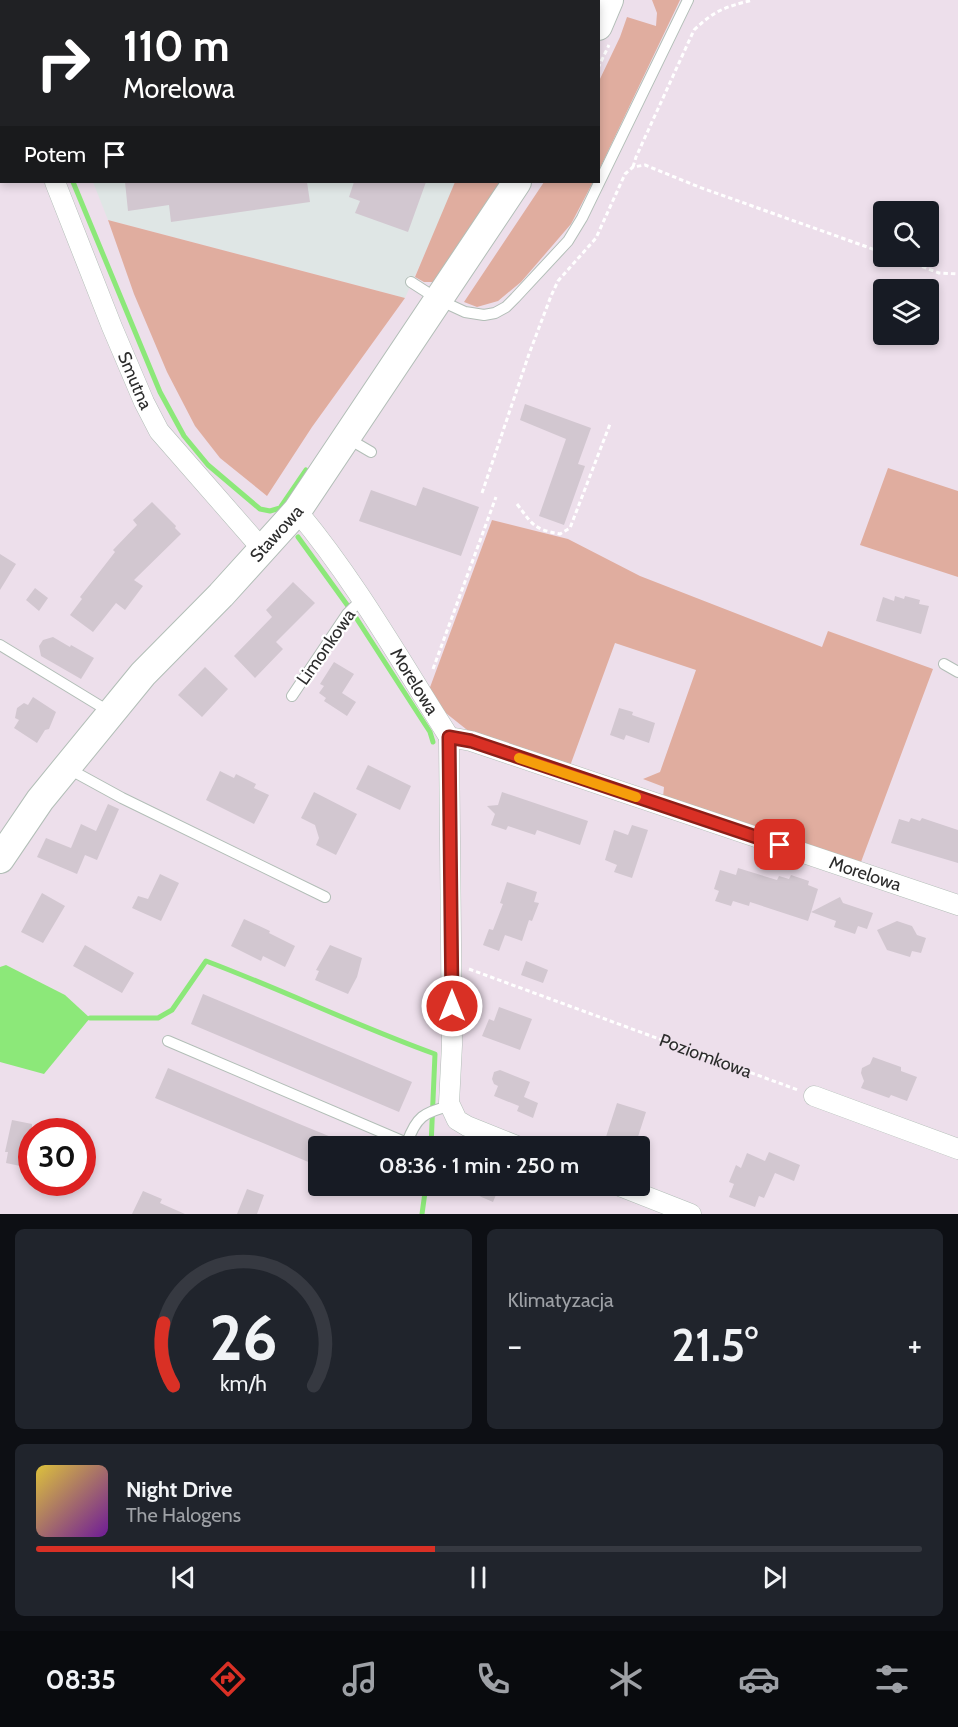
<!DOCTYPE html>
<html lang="pl">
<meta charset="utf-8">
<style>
body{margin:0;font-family:Cabin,sans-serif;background:#20242c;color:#f1f3f6;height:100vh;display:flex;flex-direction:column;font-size:22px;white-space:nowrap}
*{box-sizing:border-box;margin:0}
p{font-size:20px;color:#9ea1a6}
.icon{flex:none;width:33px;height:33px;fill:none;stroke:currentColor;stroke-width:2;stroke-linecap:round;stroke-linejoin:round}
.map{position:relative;height:1214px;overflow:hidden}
.sheet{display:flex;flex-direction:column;gap:15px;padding:15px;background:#0d0f14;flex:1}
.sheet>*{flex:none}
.top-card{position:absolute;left:0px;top:0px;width:600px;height:183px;box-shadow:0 3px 9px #0003;background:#202124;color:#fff;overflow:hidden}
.fabs{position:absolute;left:873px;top:201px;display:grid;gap:12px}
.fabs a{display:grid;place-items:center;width:66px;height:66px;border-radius:6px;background:#171b24;box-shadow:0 3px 9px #0003;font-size:30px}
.speed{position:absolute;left:18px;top:1118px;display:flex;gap:12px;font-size:30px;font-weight:700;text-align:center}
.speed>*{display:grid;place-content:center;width:78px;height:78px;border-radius:50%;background:#171b24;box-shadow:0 3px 9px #0003;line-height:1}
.speed .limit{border:9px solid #d22;background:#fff;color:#111}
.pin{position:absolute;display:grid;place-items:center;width:51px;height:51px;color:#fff;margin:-26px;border-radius:12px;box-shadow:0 3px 9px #0006}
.me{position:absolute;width:66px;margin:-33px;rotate:0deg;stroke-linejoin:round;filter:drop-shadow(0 0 4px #0008)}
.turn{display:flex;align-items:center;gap:21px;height:126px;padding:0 24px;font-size:27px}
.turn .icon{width:78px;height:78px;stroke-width:2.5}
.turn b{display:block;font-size:42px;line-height:51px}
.then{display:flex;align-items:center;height:57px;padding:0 24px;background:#0003;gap:12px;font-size:22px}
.big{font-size:45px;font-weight:600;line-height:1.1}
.sheet .widget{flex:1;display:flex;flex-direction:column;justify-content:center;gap:9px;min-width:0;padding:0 21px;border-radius:9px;background:#20242c}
.sheet .dial{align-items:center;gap:0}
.dial svg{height:156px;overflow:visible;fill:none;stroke:#363941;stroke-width:7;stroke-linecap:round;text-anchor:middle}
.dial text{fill:#f1f3f6;stroke:none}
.song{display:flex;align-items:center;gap:18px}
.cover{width:72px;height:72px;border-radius:9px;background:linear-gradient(135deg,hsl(50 70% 55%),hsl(280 70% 35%))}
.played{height:6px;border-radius:3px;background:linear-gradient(90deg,#d93025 45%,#363941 45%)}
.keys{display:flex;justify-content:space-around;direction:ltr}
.heat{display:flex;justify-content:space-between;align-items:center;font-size:33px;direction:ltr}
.sheet .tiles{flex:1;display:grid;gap:15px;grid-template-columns:1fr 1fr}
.widget:last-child{grid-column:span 2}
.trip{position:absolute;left:308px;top:1136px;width:342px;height:60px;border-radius:6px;background:#171b24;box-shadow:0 3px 9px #0003;font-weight:600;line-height:60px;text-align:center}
.dock{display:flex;height:96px;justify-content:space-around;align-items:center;background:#090b0e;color:#9ea1a6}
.dock .icon{width:42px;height:42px}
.dock .selected{color:#d93025}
.dock b{font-size:27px;color:#f1f3f6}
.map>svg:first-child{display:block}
.industrial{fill:#dfe6e5}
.green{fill:#e0ad9f}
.water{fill:#8ce879}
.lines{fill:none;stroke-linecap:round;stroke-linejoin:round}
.stream{stroke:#8ce879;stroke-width:5}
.building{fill:#d2c7d0}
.lane-casing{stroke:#b2beb7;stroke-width:12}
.street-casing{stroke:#b2beb7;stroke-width:21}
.secondary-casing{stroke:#b2beb7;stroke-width:30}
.path{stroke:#fff;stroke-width:3;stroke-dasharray:4.5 3;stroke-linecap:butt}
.lane{stroke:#fff;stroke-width:10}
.street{stroke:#fff;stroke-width:20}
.secondary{stroke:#fff;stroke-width:28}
.route-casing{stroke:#8d1f18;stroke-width:15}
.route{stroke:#d93025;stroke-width:10}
.slow{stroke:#f59e0b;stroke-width:10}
.labels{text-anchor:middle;stroke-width:4.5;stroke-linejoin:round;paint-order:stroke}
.street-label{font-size:18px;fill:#2c2c2c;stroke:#fff}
</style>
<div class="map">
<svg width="958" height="1214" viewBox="0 0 958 1214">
<rect width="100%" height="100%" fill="#eddfeb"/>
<path class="industrial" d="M93 182H455L445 209 405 298 108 220Z"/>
<path class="green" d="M182 0H289L166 1Z
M305 0H458L305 2Z
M652 0H680L599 170V81L620 37 627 17 656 26 657 13Z
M455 182H502L434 282H424L415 277Z
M544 182H593L571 224 521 282 498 301 477 307 464 302Z
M108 220 405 298 312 427 267 496 220 458 195 426 167 372 134 294Z
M888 468 958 491V577L860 545Z
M492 520 568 539 640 576 822 647 828 631 933 669 861 862 663 797 664 787 643 779 660 772 696 670 615 643 570 766 471 733 442 710 429 690Z"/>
<path class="water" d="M6 965 65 995 90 1018 44 1074 0 1062V967Z"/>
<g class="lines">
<path class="stream" d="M73 182 160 392 184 436 208 465 260 509 270 511 280 508 306 470
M298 537 353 613 430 732 433 742
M90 1018H158L172 1010 206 961C283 990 357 1026 435 1054L431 1146
M422 1214 426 1185"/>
</g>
<path class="building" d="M125 182H307L310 202 171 222 169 205 128 211Z
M354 182H426L408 232 355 213 360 201 349 197Z
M525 404 591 428 578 464 585 466 564 525 539 516 566 439 520 420Z
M423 487 479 507 461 556 359 521 371 490 416 506Z
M152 502 176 526 175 528 181 534 134 580 143 586 125 610 116 603 93 632 70 615 82 599 80 597 115 552 113 550 137 525 133 520Z
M0 554 16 564 0 590Z
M293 582 315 603 276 642 283 649 255 678 234 656 272 617 266 610Z
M35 588 48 598 39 611 26 600Z
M895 596 904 599 905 596 920 600 919 604 929 606 921 634 876 621 883 597 894 601Z
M53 637 70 647 71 645 94 658 81 679 41 656 39 646 43 640Z
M334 662 354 674 342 693 356 702 347 716 324 701 326 698 319 693 324 686 320 684Z
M205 667 228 689 202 717 178 695Z
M33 697 56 712 49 729 45 730 37 743 14 728 19 720 15 718 17 708 24 703 28 705Z
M619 708 633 712 632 715 655 723 649 743 626 735 624 740 610 735Z
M368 765 411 786 400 810 356 789Z
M220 771 234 778 236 774 256 784 254 788 269 795 254 824 206 800Z
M314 792 357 814 336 855 316 845 319 838 315 825 301 818Z
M502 792 588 821 580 845 537 830 535 835 508 826 506 830 491 825 495 814 487 806 498 805Z
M108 804 119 809 97 860 85 855 77 874 37 857 46 838 71 848 81 824 96 831Z
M911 818 920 821 922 818 958 830V863L891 843 899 819 909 822Z
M632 825 648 830 632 878 614 872 617 865 605 860 614 830 628 835Z
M738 868 777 880 779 876 789 879 791 875 809 881 808 885 818 889 811 912 840 897 843 903 873 913 867 929 858 926 855 934 834 927 836 921 811 912 808 921 750 902 749 906 733 901 731 906 715 901 719 891 714 889 720 870 736 875Z
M160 874 179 883 161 921 132 908 138 896 148 899Z
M507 882 537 892 534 902 539 903 532 921 529 920 522 941 505 935 499 951 483 945 489 929 493 930 503 904 500 903Z
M42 893 65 906 43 943 21 932Z
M244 919 270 931 269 933 295 946 285 967 263 956 261 961 231 946Z
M897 921 912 926 917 935 926 938 921 953 912 951 910 957 887 950 877 930Z
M85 945 134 973 122 993 73 966Z
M330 945 362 958 357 977 348 994 315 980 319 971 316 970Z
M526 961 548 970 543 983 521 975Z
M203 994 412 1082 399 1112 191 1024Z
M499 1007 532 1019 520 1050 482 1036 489 1019 494 1021Z
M873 1057 901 1067V1071L917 1077 907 1101 891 1095 889 1098 861 1088 864 1081 861 1073 862 1068 870 1064Z
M168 1068 297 1123 353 1146H318V1166L155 1098Z
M500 1070 530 1082 524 1097 538 1103 533 1118 517 1111 519 1106 494 1096 498 1086 494 1084 492 1079 494 1072Z
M617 1103 646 1112 635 1146H603Z
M12 1120 32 1124V1146L25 1167 6 1163 8 1152H5Z
M769 1152 800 1165 794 1181 775 1173 764 1198 759 1196 755 1207 729 1197 734 1184 729 1182 736 1165 741 1168 747 1153 765 1161Z
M454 1185H500L493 1202Z
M247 1189 264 1195 257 1214H237Z
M143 1191 162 1199 160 1203 185 1214H132Z"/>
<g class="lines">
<g class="lane-casing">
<path id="lane" d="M141 0V2
M76 2 96 0
M540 2 541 0
M0 9H2
M411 282 439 300 465 312 484 315 495 313 506 307 515 298 568 241 582 218 688 0
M347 438 371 452
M0 645 110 712
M944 664 958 672
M292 696 347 614 361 600
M69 769 122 798 325 897
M168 1041 407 1143C416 1117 424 1112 450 1106"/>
</g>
<g class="street-casing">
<g id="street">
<path id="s2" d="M55 182 112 327 144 402 159 431 263 550"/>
<path id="s3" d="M297 511C355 580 401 662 449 737L471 741 958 905"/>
<path d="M449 737 452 1045 449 1103 457 1120 467 1126 517 1146"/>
<path d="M814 1096 958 1149"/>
<path d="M617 1185 691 1214"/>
</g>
</g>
<g class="secondary-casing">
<g id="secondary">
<path d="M598 26 609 0"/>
<path id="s4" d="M0 859 40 800 143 674 221 595 297 511 517 182"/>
</g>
</g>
<g class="path">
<path d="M598 68 609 45"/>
<path d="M633 167 636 157 694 30C715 10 725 7 753 0"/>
<path d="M894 256 939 273 958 274"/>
<path d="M482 493 529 354 551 296 558 281 596 238 625 174 633 167 645 165 699 187 884 253"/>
<path d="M517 504C533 525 533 529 560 534L570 528 610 424"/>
<path d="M433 669 496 497"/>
<path id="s1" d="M469 969 798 1090"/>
</g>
<use href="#lane" class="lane"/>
<use href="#street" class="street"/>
<use href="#secondary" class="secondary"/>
</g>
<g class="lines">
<g class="route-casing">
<path id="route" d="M452 1006 449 737 471 741 780 845"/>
</g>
<use href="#route" class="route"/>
<path class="slow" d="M519 758 636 797"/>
</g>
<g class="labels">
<g class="street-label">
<text dy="6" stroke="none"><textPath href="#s2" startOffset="214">Smutna</textPath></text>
<text dy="6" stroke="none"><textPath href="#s4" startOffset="428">Stawowa</textPath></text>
<text transform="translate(326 647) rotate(-55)" y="6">Limonkowa</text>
<text dy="6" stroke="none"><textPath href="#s3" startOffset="207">Morelowa</textPath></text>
<text dy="6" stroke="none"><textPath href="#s3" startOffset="711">Morelowa</textPath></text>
<text dy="6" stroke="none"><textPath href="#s1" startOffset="252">Poziomkowa</textPath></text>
</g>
</g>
</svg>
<div class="fabs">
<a><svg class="icon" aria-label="search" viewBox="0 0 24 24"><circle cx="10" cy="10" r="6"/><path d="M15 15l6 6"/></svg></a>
<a><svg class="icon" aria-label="layers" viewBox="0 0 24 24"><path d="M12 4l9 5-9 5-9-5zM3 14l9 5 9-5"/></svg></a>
</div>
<div class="speed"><div class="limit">30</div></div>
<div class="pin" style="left:780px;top:845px;background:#d93025"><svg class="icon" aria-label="arrive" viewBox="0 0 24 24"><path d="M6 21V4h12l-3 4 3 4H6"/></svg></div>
<svg class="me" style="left:452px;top:1006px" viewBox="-20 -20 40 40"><circle r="17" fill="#d93025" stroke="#fff" stroke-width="3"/><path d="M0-11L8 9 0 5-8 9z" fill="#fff"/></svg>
<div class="trip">08:36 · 1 min · 250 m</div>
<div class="top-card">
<div class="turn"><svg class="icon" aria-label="right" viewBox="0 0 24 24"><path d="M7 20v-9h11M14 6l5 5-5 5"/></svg><div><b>110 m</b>Morelowa</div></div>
<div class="then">Potem<svg class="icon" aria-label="arrive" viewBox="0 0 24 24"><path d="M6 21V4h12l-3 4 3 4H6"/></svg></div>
</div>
</div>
<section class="sheet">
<div class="tiles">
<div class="widget dial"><svg viewBox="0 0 100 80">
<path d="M14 69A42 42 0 1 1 86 69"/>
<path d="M14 69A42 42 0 0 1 9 37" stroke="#d93025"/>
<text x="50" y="56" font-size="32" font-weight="700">26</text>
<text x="50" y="72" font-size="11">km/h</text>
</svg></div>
<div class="widget"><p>Klimatyzacja</p>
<div class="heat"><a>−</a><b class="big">21.5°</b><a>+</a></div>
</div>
<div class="widget">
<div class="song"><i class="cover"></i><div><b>Night Drive</b><p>The Halogens</p></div></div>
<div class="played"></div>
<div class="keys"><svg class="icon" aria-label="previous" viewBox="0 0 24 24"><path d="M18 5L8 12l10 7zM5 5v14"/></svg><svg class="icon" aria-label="pause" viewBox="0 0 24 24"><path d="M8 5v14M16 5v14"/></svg><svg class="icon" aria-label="next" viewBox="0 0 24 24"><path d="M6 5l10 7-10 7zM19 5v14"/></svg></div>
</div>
</div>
</section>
<nav class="dock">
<b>08:35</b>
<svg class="icon selected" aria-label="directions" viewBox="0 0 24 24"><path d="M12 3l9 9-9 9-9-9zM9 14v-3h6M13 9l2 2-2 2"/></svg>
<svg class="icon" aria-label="music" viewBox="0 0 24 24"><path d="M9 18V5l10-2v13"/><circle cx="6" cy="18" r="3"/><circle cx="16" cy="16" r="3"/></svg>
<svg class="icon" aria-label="phone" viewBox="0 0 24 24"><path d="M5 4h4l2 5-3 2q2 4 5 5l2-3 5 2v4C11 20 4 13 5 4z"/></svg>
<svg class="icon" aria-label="climate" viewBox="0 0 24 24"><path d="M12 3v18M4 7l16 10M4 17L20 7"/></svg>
<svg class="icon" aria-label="car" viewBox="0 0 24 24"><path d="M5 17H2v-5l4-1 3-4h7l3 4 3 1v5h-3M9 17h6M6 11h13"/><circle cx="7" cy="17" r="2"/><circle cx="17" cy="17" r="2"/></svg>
<svg class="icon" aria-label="filters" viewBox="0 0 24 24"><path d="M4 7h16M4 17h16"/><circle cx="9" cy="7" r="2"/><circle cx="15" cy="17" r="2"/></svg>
</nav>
